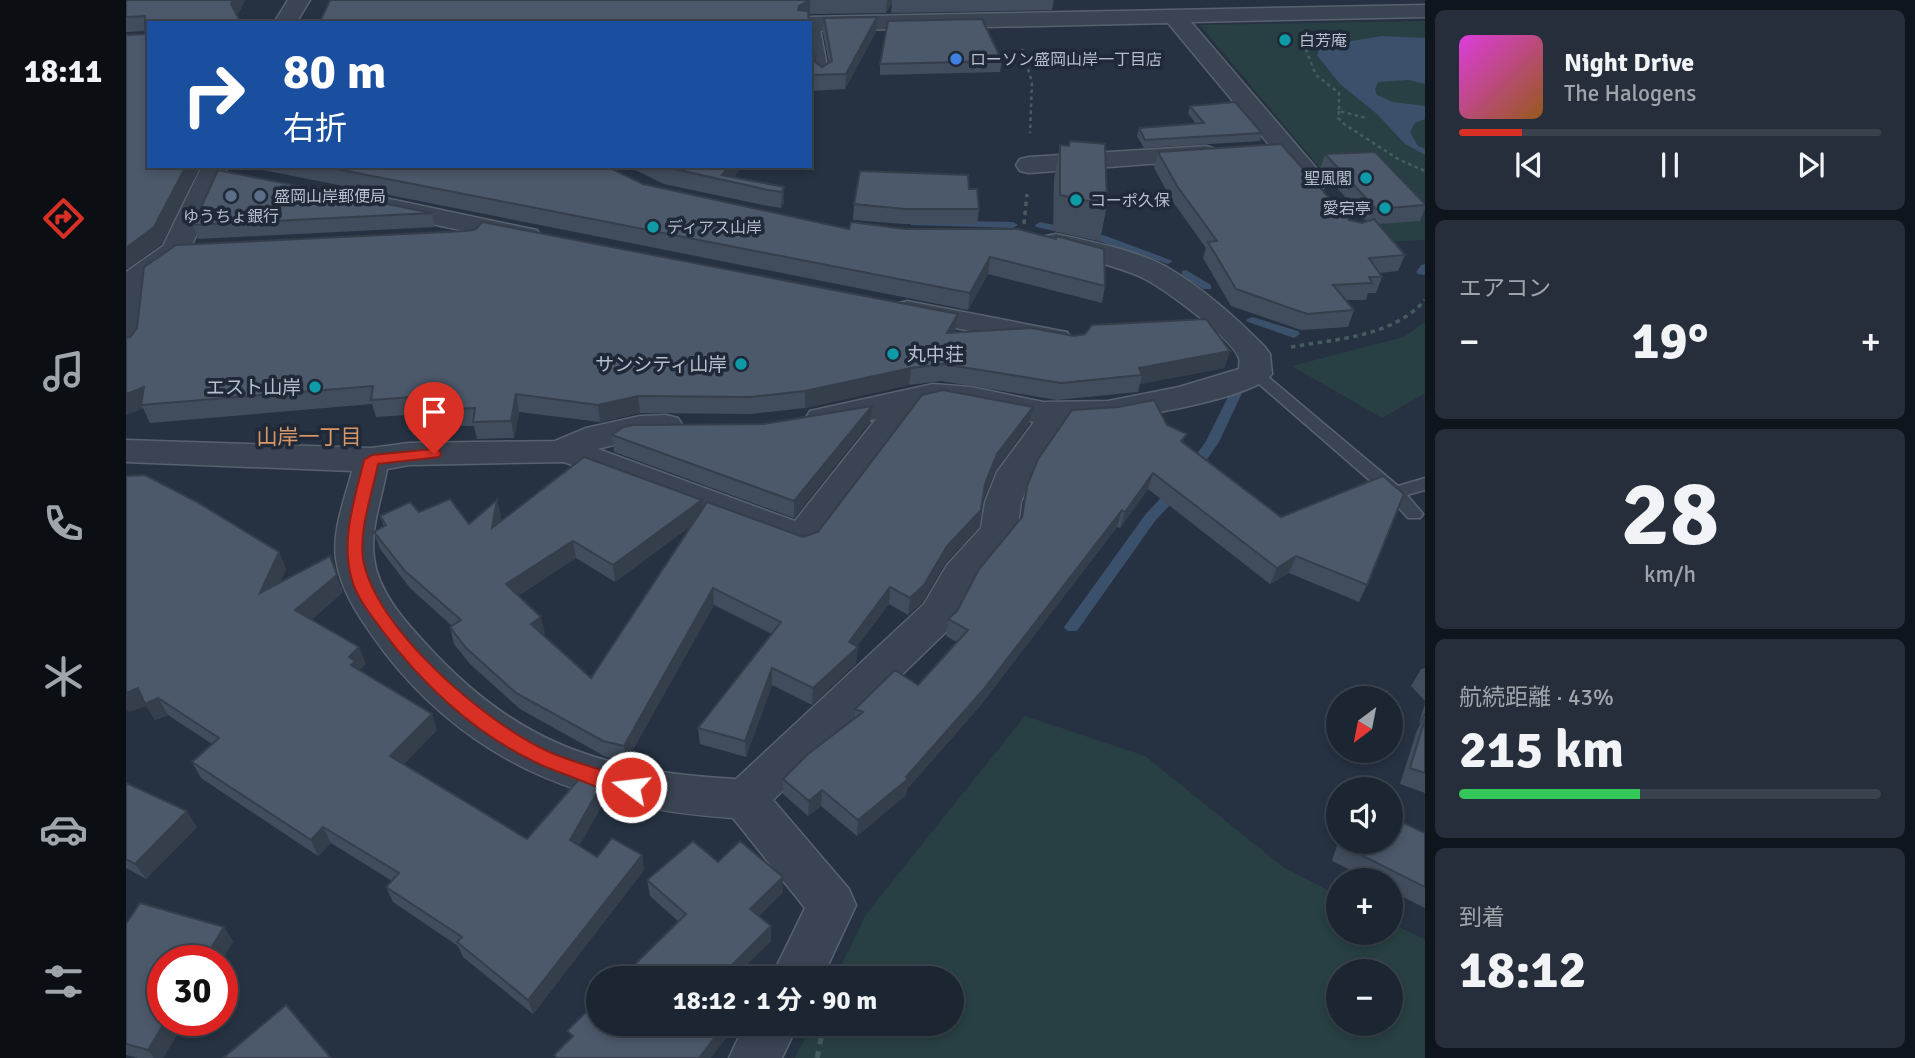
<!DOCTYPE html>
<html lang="ja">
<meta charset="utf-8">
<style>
body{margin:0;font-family:Signika,"Noto Sans JP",sans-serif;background:#252e3a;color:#f1f3f6;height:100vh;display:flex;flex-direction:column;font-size:26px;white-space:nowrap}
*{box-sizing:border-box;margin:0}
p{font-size:23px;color:#a0a5ac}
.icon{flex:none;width:38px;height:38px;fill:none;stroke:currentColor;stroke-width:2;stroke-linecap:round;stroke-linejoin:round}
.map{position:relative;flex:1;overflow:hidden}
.details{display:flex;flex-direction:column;gap:10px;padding:10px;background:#0f151c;width:490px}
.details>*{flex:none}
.top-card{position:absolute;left:21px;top:21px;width:665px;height:147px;border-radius:0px;box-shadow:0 4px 10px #0003,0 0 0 2px #3a434d;background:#1a4fa0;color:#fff;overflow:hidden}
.needle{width:46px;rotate:212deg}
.tools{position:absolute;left:1200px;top:686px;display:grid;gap:14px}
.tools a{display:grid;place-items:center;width:77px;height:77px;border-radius:50%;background:#1c2632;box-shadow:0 4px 10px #0003,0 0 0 2px #3a434d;font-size:35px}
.speed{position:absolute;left:21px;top:945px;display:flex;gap:14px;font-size:35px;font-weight:700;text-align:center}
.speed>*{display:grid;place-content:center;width:91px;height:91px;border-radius:50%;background:#1c2632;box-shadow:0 4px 10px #0003,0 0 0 2px #3a434d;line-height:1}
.speed .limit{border:10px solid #d22;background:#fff;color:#111}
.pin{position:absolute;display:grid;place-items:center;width:60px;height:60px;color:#fff;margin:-72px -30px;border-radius:50% 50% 50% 0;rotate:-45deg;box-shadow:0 0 7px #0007}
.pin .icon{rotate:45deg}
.me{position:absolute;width:77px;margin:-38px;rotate:285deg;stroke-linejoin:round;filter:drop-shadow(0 0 5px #0008)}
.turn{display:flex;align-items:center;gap:24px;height:147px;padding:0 21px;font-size:32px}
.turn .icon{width:91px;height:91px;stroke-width:2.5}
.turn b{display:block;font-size:49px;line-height:60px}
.big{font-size:52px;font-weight:700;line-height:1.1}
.details .widget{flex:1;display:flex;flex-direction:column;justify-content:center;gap:10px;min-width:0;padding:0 24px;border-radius:10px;background:#252e3a}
.details .dial{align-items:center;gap:0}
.dial b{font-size:91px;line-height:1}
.song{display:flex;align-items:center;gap:21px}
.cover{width:84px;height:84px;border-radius:10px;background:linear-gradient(135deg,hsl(300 70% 55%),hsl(30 70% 35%))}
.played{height:7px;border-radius:4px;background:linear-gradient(90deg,#d93025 15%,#3a434d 15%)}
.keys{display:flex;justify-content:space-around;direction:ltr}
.heat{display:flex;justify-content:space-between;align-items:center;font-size:38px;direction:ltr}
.charge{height:10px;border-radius:5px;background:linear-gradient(90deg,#34c759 43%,#3a434d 0)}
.trip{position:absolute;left:460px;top:966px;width:378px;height:70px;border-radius:35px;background:#1c2632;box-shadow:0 4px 10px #0003,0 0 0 2px #3a434d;font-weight:700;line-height:70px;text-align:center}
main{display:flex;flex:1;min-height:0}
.tabs{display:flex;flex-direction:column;width:126px;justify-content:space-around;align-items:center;background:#0b0f14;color:#a0a5ac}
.tabs .icon{width:49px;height:49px}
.tabs .current{color:#d93025}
.tabs b{font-size:32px;color:#f1f3f6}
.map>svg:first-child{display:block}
.green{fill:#284043;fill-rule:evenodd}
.water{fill:#3b506b}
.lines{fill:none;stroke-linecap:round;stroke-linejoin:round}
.stream{fill:#3b506b;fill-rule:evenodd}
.lane-casing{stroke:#58626f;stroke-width:3}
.street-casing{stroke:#58626f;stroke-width:3}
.path-far2{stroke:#465d60;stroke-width:2.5;stroke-dasharray:3.5 3.5;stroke-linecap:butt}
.path-far1{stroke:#465d60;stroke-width:3.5;stroke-dasharray:4.5 4.5;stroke-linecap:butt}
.path{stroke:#465d60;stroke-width:5;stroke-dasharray:7 7;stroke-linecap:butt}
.lane{fill:#3a4452;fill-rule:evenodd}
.street{fill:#3a4452;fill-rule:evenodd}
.wall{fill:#414d5c;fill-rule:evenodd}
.shaded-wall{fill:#353e4b}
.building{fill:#4c596b;stroke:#353e4b;stroke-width:2}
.route{fill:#d93025;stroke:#8d1f18;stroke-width:2}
.culture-dot{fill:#0f9aa8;stroke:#1f2937;stroke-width:2.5}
.shop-dot{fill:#3f7fe0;stroke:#1f2937;stroke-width:2.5}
.service-dot{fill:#5c6f8a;stroke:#1f2937;stroke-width:2.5}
.labels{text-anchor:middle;stroke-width:7;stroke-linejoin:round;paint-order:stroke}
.far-poi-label{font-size:16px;fill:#b7bfcc;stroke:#1f2937;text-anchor:start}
.poi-label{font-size:19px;fill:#b7bfcc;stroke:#1f2937;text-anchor:end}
.neighbourhood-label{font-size:21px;fill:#d89767;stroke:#1f2937}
</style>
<main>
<nav class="tabs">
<b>18:11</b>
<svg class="icon current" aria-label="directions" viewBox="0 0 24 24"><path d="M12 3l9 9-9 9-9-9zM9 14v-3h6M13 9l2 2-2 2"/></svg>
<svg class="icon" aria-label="music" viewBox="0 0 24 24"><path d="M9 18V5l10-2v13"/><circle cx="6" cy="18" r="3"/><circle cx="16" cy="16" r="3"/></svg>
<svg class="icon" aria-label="phone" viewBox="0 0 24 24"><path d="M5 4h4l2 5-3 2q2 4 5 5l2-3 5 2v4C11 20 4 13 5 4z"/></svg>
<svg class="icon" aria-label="climate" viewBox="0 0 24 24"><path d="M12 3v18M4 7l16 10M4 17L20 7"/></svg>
<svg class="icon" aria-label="car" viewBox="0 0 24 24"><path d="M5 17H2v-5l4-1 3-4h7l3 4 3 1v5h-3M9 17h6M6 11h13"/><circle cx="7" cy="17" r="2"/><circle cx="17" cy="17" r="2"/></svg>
<svg class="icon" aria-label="filters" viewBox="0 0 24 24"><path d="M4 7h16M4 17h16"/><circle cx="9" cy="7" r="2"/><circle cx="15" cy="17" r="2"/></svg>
</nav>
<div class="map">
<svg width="1299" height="1058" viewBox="0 0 1299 1058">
<rect width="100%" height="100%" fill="#263242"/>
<path class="green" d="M1299 21V240L1256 242 1074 25Z
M1299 322V393L1256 418 1166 366 1278 337Z
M899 716 1019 756 1157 867 1213 896V933H1265V923L1299 940V1058H669L686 1024H826V978H709L741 913ZM1265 971V1024H1213V971Z"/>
<path class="water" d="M1256 36 1299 38V84L1283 80 1252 82 1249 89 1251 95 1267 102 1299 106V119L1289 123 1284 132 1292 146 1299 149V155L1279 144 1251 114 1214 84 1191 55 1195 46Z"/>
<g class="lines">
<path class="stream" d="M789 220 887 222 892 225 887 228 785 225V221Z
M914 222 980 236 1047 261 1042 264 973 241 910 227 909 225Z
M1299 264V275L1292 274 1290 272 1295 265Z
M1060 270 1085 285V289H1077L1056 275V271Z
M1126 317 1172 331 1174 334 1168 338 1122 322 1120 320Z
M1110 389 1116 393 1093 442 1071 474H1061L1059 471 1080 441 1104 393Z
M1051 484 1058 489 1056 492 1029 521 951 631H941L938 627 941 623 1019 515 1046 486Z"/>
<g class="lane-casing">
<path id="lane" d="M688 21 693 24 703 77 697 80 691 77 684 23Z
M1130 369 1135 371 1272 486 1299 478V490L1281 495 1297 514 1294 518H1282L1263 497 1125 377 1122 374 1125 371Z"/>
</g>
<g class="street-casing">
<path id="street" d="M162 0H184L170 23H148Z
M1299 5V17L1065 22 1197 176 1201 182 1197 188 1188 190 1179 188 1042 23 684 31V23H674L684 17Z
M1080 146 1089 149 1093 154 1089 159 903 173 894 171 890 165 894 159 903 157Z
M76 166H102L63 251 23 283 16 345 11 352 0 354V272L37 246Z
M259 198 401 228 411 230 415 236 411 242 401 244 249 212 245 206 249 200Z
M930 234C964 241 1008 250 1039 266 1077 288 1108 316 1139 347L1144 354 1146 374C1129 400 976 424 941 425L906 474 895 502 891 532 848 584 826 626 647 800 723 889 730 905 696 978H645L679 908 607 818C466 809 349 768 259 653 239 626 215 594 210 559 206 530 219 499 226 471L0 462V440L245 448 283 443 429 441 460 428 514 416 540 415 552 418 557 426 552 434 514 438 472 449 669 521 750 419 696 430 684 427 679 419 684 411 807 384 845 387 917 402 982 401 1053 387 1113 369C1113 365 1114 361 1113 358 1106 338 1034 285 1013 276 983 264 951 256 920 248L916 242 920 236ZM807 404 845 408 908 422 871 472 859 502 855 528 821 565 798 604 610 779C477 772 390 744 299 643 277 619 252 591 248 558 244 528 256 498 261 469L283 465 438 462 663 547 676 551 689 547 795 406Z
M781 301 930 330 941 332 946 339 941 346 930 348 770 316 766 310 770 304Z
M619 1024H672L656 1058H603Z"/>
</g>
<path class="path-far2" d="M1185 44 1180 50 1190 75 1213 93V111L1240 118
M896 49 906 82 904 133
M1213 111 1212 118 1218 124 1272 159 1299 171"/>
<path class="path-far1" d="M898 224 901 194
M1165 347C1210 339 1267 337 1299 300"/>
<path class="path" d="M691 1058 698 1024"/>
<use href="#lane" class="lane"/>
<use href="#street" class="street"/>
</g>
<path class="wall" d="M0 0H119L111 16 115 23H23V166H75L35 244 0 270V35L19 34V31L0 32Z
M204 0H928L926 10 765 13 766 3 760 13 684 14 682 15 194 22Z
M751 17 750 32 719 89 684 91V30L689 62 696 67 703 63 697 33 698 18Z
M876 61 874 72 754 75V64Z
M1064 106 1136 133 1134 141 1018 148 1011 136 1013 128 1070 124 1062 113Z
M934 145 981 205 974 241 927 231 928 179Z
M1032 152 1223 220 1236 223 1241 221 1194 169 1199 154 1299 204V208L1294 221 1252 224 1279 255 1272 271 1253 273 1256 277 1250 293H1242L1240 300H1220L1228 310 1222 327 1175 330 1105 306 1077 258 1080 248 1047 202 1028 168Z
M117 166H480L517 184 723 229 725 222 979 286 976 303 862 274 842 310Z
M501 166H617L608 177 658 187V203L655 208 642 206 538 184Z
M843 189 853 209 851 224H778L727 220 728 204Z
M306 213 309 227 72 239 67 225Z
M832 314 829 332 948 336 1104 351 1098 368 1014 384 1012 392 931 400 815 381 783 385 679 408 624 414 514 413 474 422 393 412 388 438 351 439 348 426H328L325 412 250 417 246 404 24 423 17 408 0 415V338Z
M744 422 668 518 488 452 486 435 638 424Z
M903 424 869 471 857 500 853 527 819 563 796 602 782 615 763 604 731 646 730 663 686 705 646 685 620 757 574 744 572 728 646 634 588 605 500 762 480 757 394 709 344 664 328 644 324 627 326 626 284 588 254 549 248 532 258 527 254 516 293 512 343 524 371 500 375 517 374 522 576 500V509L677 537 692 532ZM566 525 465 678 417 635 419 633 392 596 450 558 489 582Z
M1041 425 1058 443 1241 585 1233 602 1163 573 1144 584 1022 489 994 528 991 527 854 706 781 789 780 795 731 836 695 806 682 816 657 794V779L729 718V709L792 685 831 642 820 636 822 619 831 611 895 518 901 486Z
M153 552 160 569 154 582 217 592 185 620 240 664 233 670 311 730 278 764 401 839 476 784 479 800 453 846 471 857 516 855 518 870 407 1014 337 957 332 946 267 902 260 887 266 881 205 843 192 856 75 778 66 762 86 744 42 715 29 720 20 706 2 712Z
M1299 668V701L1285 686 1295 669Z
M1299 703V793L1274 784 1291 730 1295 723H1293Z
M0 783 71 827 20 879 0 868Z
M1299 833V908L1265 891V880H1245L1206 861 1213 839V842H1265Z
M592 862 657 877V892L633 916 645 926V941L607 978H495L552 921 524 896 521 880Z
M0 924 98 927 107 942 37 1020H60L37 1058H12L0 1055Z"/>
<path class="shaded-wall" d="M107 0H119L109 19 105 4Z
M684 0V14L673 21V6Z
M761 0H766V3L760 13Z
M751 17 750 32 719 89 720 74Z
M60 166H75L35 244 0 270V248Z
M603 166H617L604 182 596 175Z
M658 187V203L655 208 656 192Z
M864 257 862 274 842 310 844 293Z
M832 314 829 331 818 350 821 333Z
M1104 351 1098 368 1014 384 1016 375 1013 368Z
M785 368 783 385 679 408V391Z
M18 387 15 405 17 408 0 415V394Z
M390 394 393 412 388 438 385 421Z
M512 396 514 413 474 422 472 405Z
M746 406 744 422 668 518V501Z
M907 407 903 424 869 471 857 501 859 484 871 454Z
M1027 473 1022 489 994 528 999 512Z
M371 500 375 517 370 545 366 528Z
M576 500 577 517 489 582 487 565Z
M855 510 853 527 819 563 796 602 782 615 784 598 821 546Z
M996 510 991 527 854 706 781 789 780 795 731 836 732 820 780 777Z
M447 541 450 558 384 601 380 584Z
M153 552 160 569 142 610 134 593Z
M1170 556 1163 573 1144 584 1151 568Z
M211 575 217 592 176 627 169 610Z
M764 587 763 604 730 648 732 647 730 663 686 705 687 688Z
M587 588 588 605 500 762 498 746Z
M415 617 419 633 408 641 405 624Z
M233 647 240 664 233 670 231 682 223 657Z
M646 668V685L620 757 619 741Z
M12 688 32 698 42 715 29 720 20 706 2 712 0 709V693Z
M1299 713V716L1295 723H1293Z
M306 714 311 730 270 772 264 756Z
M476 784 479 800 448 855 444 840Z
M696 790 695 806 682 816 683 801Z
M61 811 71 827 20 879 9 864Z
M197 827 205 843 192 856 185 840Z
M516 855 518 870 407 1014 402 1000Z
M657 877V892L625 924 624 909Z
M645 926V941L607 978H599V972Z
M98 927 107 942 96 961H77Z
M40 1020H60L37 1058H28L22 1050Z
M597 1024H603L604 1033 585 1058H573Z"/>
<path class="building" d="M0 0H107L105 4 115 23H23V166H60L28 227 0 248V35L19 34V16L0 17Z
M204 0H684L673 6 672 10 682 11 683 23H191L194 22Z
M751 17 720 74 684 75V30L689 62 696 67 706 61 698 18Z
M856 19 876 61 754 64 762 21Z
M1109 102 1136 133 1019 140 1013 128 1078 123 1064 106Z
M944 141 979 144 981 205 934 195V145L943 146Z
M1155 144 1223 220 1236 223 1248 219 1279 255 1243 258 1256 277H1243L1246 283 1207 285 1228 310 1181 314 1110 289 1082 242 1091 241 1051 186 1032 152Z
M1249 152 1299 204V205L1250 209 1199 154Z
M195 166H480L517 184 723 229 725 222 779 229H892L930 239V236L978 249 979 286 864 257 844 293Z
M535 166H603L596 175 658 187 656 192 642 190Z
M92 170 306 213 67 225Z
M734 171 842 175 843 189H851L853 209H779L728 204Z
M356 222 832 314 821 333 906 328 948 336 959 334 966 325 1080 319 1104 351 1013 368 1016 375 935 383 817 364 785 368 679 391 624 397 512 396 472 405 390 394 385 421 347 422 349 408 324 409 327 394 245 400 247 386 15 405 18 387 0 394V338L4 337 11 328 18 267 50 245 340 231 350 229Z
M817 390 907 407 871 454 859 484 855 510 821 546 798 585 784 598 764 587 723 642 732 647 687 688 646 668 619 741 572 728 655 622 587 588 498 746 477 741 390 693 340 648 324 627 335 620 279 571 248 532 260 525 254 516 284 502 293 512 324 499 343 524 371 500 366 528 458 457 576 500 487 565 447 541 380 584 415 617 405 624 465 678 581 502 677 537 692 532 796 395Z
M1028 400 1041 425 1061 434 1055 441 1155 517 1257 476 1278 494 1241 585 1170 556 1151 568 1027 473 999 512 996 510 857 690 780 777 782 779 732 820 696 790 683 801 657 779 682 754 737 712 729 709 769 670 792 685 842 630 822 619 831 611 853 569 896 517 901 486 912 459 946 410 992 407Z
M746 406 668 501 486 435 497 427 507 425 638 424Z
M19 475 71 502 153 552 134 593 204 556 211 575 169 610 233 647 223 657 229 661 225 665 306 714 264 756 401 839 454 778 476 784 444 840 471 857 486 838 516 855 402 1000 331 942 336 937 260 887 273 873 197 827 185 840 66 762 93 738 32 698 19 704 12 688 0 693V476Z
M1299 719V773L1284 768Z
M0 783 61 811 9 864 0 859Z
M1265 817 1299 833V887L1215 845 1216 842H1265Z
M567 841 592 862 614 841 657 877 624 909 645 926 599 972 606 978H495L560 914 521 880Z
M14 903 98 927 77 961H37V1020H40L22 1050 0 1044V924Z
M472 1000V1024H599L573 1058H431L428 1055 447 1036 441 1031Z
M160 1005 205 1058H97Z"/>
<path class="route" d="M308 449 313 450 315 454 313 457 252 464C246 494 233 529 237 559 249 629 359 722 421 751 450 764 482 771 512 782L515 787 512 793C497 799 471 787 456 781 440 774 422 769 407 761 347 732 295 683 256 630 245 615 231 598 226 580 214 540 229 499 238 460L246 455Z"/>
<g class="culture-dot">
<circle cx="1159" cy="40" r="7"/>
<circle cx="1240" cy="178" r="7"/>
<circle cx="950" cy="200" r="7"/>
<circle cx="1259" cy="208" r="7"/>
<circle cx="527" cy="227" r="7"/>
<circle cx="767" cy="354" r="7"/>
<circle cx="615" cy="364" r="7"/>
<circle cx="189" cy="387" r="7"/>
</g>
<circle class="shop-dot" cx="830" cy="59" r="7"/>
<g class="service-dot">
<circle cx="105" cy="196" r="7"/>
<circle cx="134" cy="196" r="7"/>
</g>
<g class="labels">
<g class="far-poi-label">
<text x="1173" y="46">白芳庵</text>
<text x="844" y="65">ローソン盛岡山岸一丁目店</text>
<text x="1226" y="184" text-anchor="end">聖風閣</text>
<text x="148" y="202">盛岡山岸郵便局</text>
<text x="964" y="206">コーポ久保</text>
<text x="1245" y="214" text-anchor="end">愛宕亭</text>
<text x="105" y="222" text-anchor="middle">ゆうちょ銀行</text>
<text x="541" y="233">ディアス山岸</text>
</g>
<g class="poi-label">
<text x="781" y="361" text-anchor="start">丸中荘</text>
<text x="601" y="371">サンシティ山岸</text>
<text x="175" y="394">エスト山岸</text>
</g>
<g class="neighbourhood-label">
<text x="183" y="444">山岸一丁目</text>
</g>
</g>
</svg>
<div class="tools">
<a><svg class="needle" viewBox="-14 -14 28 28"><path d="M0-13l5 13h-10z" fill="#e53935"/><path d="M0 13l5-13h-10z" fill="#a0a5ac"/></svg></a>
<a><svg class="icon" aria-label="sound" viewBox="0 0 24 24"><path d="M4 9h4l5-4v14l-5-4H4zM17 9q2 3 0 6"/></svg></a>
<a>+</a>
<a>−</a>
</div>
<div class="speed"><div class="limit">30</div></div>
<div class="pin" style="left:308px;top:454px;background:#d93025"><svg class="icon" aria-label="arrive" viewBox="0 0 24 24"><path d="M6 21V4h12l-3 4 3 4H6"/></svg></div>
<svg class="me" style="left:505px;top:787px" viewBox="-20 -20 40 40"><circle r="17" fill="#d93025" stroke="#fff" stroke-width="3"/><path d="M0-11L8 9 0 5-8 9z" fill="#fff"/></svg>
<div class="trip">18:12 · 1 分 · 90 m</div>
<div class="top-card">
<div class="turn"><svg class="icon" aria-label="right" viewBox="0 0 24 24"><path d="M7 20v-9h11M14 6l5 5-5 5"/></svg><div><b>80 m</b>右折</div></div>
</div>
</div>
<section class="details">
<div class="widget">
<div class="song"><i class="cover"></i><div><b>Night Drive</b><p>The Halogens</p></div></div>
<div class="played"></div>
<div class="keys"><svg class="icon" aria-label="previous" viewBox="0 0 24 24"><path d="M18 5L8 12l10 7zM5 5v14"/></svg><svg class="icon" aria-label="pause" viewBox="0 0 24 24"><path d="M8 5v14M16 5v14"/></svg><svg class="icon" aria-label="next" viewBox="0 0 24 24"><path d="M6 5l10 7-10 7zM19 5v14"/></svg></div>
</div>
<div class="widget"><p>エアコン</p>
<div class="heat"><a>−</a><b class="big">19°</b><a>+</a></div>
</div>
<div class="widget dial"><b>28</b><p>km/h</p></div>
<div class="widget"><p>航続距離 · 43%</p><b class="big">215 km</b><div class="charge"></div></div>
<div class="widget"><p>到着</p><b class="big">18:12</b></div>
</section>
</main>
